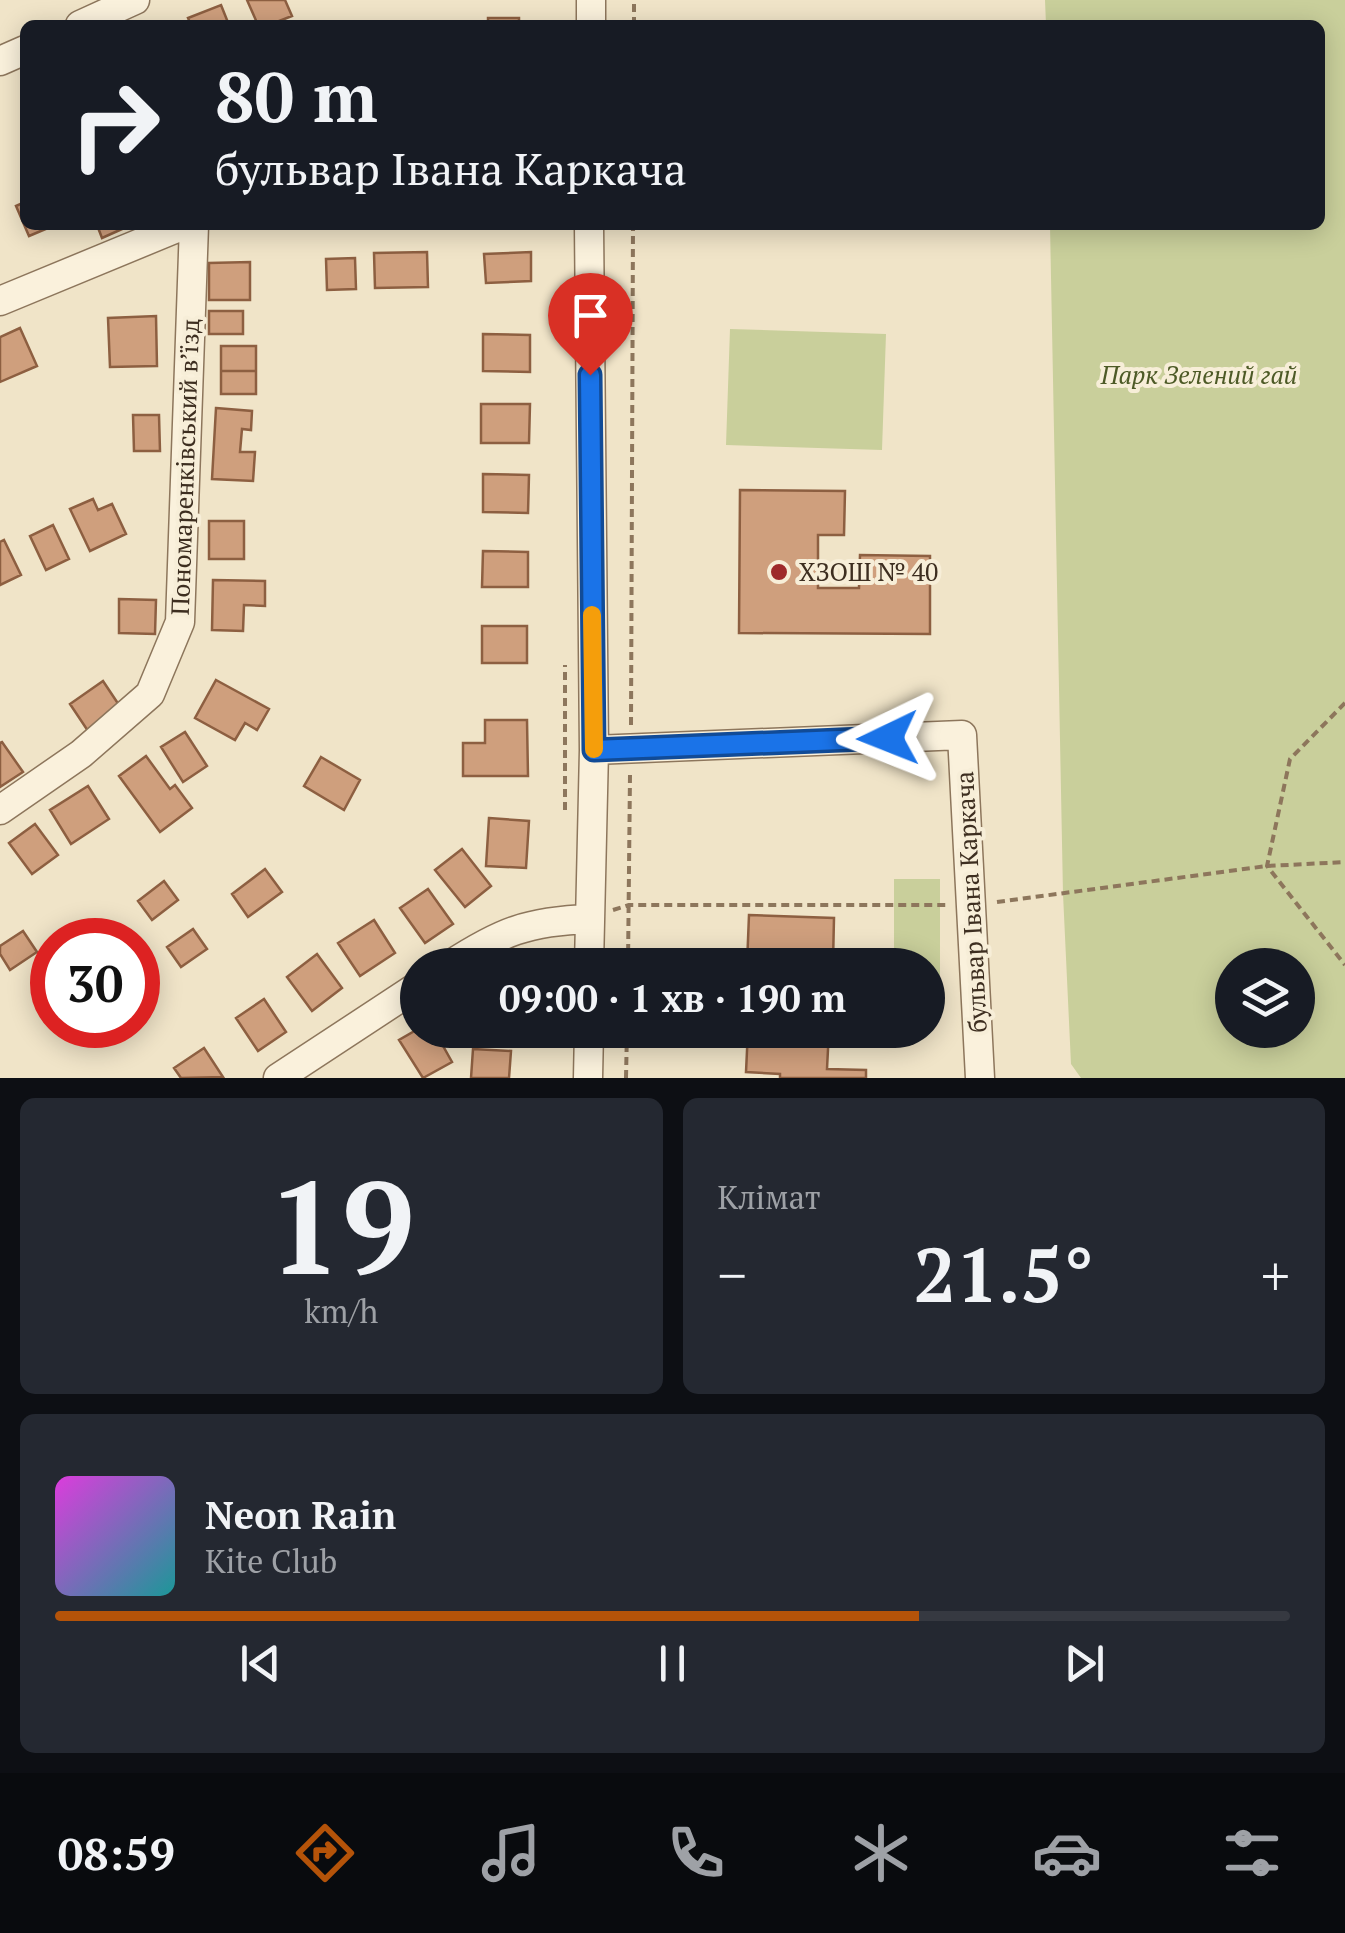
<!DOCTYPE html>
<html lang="uk">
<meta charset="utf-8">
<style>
body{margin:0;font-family:"PT Serif",serif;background:#242831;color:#f1f3f6;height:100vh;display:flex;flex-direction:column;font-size:38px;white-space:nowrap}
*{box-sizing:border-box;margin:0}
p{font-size:32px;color:#9ea1a6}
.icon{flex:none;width:55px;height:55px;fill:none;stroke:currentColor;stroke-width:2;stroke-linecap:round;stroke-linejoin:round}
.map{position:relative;height:1078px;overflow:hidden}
.details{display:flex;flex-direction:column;gap:20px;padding:20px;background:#0d0f14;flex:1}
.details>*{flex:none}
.top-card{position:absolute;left:20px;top:20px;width:1305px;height:210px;border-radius:15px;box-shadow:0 5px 25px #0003;background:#171b24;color:#f1f3f6;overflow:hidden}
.buttons{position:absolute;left:1215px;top:948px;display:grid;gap:20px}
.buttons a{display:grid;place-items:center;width:100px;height:100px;border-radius:50%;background:#171b24;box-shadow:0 5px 25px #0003;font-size:50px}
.speed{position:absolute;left:30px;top:918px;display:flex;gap:20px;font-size:50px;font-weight:700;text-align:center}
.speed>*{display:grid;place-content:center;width:130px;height:130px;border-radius:50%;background:#171b24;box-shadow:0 5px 25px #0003;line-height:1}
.speed .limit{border:15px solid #d22;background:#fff;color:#111}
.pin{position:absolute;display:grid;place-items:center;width:85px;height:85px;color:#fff;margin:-102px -42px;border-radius:50% 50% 50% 0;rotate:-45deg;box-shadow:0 0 10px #0007}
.pin .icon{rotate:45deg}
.me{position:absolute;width:110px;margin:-55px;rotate:268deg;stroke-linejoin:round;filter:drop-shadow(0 0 8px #0008)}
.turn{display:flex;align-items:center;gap:35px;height:210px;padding:0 30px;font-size:45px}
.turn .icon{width:130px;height:130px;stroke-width:2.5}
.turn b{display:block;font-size:70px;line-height:85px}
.big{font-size:75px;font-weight:700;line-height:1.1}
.details .tile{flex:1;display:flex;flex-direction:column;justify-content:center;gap:15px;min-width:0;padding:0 35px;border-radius:15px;background:#242831}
.details .dial{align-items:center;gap:0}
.dial b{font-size:130px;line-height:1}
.song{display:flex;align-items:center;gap:30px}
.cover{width:120px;height:120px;border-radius:15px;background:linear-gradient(135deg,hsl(300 70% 55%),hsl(180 70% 35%))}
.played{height:10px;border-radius:5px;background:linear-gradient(90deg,#b45309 70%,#363941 70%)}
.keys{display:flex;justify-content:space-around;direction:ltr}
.heat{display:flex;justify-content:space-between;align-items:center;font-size:55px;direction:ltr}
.details .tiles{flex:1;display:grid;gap:20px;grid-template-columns:1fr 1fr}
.tile:last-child{grid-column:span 2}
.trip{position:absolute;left:400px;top:948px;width:545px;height:100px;border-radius:50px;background:#171b24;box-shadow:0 5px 25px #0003;font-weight:700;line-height:100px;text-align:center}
.tab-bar{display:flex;height:160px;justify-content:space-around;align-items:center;background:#090b0e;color:#9ea1a6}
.tab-bar .icon{width:70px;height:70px}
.tab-bar .selected{color:#b45309}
.tab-bar b{font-size:45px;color:#f1f3f6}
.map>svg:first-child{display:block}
.green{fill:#c9cf9b;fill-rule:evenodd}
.building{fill:#cf9f7d;stroke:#8d5f41;stroke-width:2.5}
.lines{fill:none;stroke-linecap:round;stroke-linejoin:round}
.minor-casing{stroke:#8d765c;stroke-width:31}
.path{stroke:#8d765c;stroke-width:4;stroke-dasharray:8 5;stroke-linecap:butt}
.minor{stroke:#faf1dc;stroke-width:28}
.route-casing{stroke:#114b97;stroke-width:25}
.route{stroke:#1a73e8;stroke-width:18}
.slow{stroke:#f59e0b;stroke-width:18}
.poi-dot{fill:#9e2a2b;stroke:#f7eed8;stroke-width:4}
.labels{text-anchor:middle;stroke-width:8;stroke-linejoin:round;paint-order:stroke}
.park-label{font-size:25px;font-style:italic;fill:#4d5a26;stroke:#f7eed8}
.street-label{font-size:25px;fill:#3d2e20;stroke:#f7eed8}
.poi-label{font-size:25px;fill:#3d2e20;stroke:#f7eed8;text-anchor:start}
</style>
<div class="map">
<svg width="1345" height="1078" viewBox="0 0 1345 1078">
<rect width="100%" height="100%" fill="#f0e4c8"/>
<path class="green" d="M1045 0H1345V1078H1081L1071 1064 1063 894 1050 225H1320V25H1046ZM1232 965H1298V1030H1232Z
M730 329 886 334 882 450 726 445Z
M894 879H940V976H928V965H894Z"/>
<path class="building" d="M247 0H285L292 16 269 25H258Z
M221 5 229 25H191L188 18Z
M488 18H519V25H488Z
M25 202V225H55L29 236 16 206Z
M97 225H131L102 238Z
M427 252 428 287 375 288 374 253Z
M531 252V281L486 283 484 254Z
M355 258 356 289 327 290 326 259Z
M250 262V300H209V263Z
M209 311H243V334H209Z
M156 316 157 366 110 367 108 318Z
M20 328 37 366 0 382V337Z
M483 334 530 335V372L483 371Z
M221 346H256V371H221Z
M221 371H256V394H221Z
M481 404H530L529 443H481Z
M216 408 252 411 251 430 242 429 240 452H255L253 481 212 479Z
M133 415H159L160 451H134Z
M483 474 529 475 528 513 483 512Z
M740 490 845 491 844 535H818V588H859L860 555 930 556V634L739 633Z
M93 499 98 510 112 504 126 534 90 551 70 509Z
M209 521H244V559H209Z
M53 525 69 559 46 570 30 536Z
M4 540 21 575 0 585V542Z
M483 551 528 552V587H482Z
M213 580 265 581V606L244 605 243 631 212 630Z
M119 599 156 600 155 634 119 633Z
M482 626H527V663H482Z
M216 680 269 709 257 730 245 723 235 740 195 718Z
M103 681 121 708 88 731 70 704Z
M485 720H527L528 776H463V743H485Z
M185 732 207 766 183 782 161 747Z
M2 742 23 772 0 787V743Z
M146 756 170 789 175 785 192 808 160 832 119 776Z
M321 757 360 780 344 810 304 786Z
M88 786 109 819 71 844 50 810Z
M489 818 529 821 526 868 486 866Z
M35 824 58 855 32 874 9 843Z
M462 849 491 886 465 907 435 870Z
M265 869 282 892 248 917 232 894Z
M164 881 178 900 152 920 138 901Z
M428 889 453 924 425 943 400 908Z
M749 915 834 918 833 962 874 965H747Z
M374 920 395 953 360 976 338 943Z
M193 929 207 949 181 967 167 947Z
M23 931 37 952 10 970 0 954V946Z
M317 954 342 988 312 1011 287 977Z
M264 999 286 1032 258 1051 236 1018Z
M418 1029 434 1030 452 1062 423 1078 399 1040Z
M748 1030H829L827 1069 866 1070V1078H780V1074L746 1072Z
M204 1048 223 1077 181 1078 174 1068Z
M473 1049 511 1051 509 1078H471Z"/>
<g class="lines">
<g class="minor-casing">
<path id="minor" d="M80 25 135 0
M591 25V0
M0 61 25 50
M589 225 594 750 589 965
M0 301 184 225
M594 750 962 735 980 1078
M0 810 81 754 150 694 180 622 194 225
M450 965C501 932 528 921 590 919
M278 1078 418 986
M588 1078 589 1030"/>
</g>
<path class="path" d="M634 25V0
M1345 703 1290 759 1267 866 1345 965
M631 725 633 225
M565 810V665
M997 902 1267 866 1345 862
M613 910 629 905H948
M628 965 630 775
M626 1078 627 1030"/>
<use href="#minor" class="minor"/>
</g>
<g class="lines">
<g class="route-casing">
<path id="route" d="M590 375 594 750 888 738"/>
</g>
<use href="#route" class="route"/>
<path class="slow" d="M592 615 594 749"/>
</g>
<circle class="poi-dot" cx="779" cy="572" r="10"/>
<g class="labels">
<g class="park-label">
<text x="1199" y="384">Парк Зелений гай</text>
</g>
<g class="street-label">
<text transform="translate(185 467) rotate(-88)" y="9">Пономаренківський в’їзд</text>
<text transform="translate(971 902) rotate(-93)" y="9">бульвар Івана Каркача</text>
</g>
<g class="poi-label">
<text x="799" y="581">ХЗОШ № 40</text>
</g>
</g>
</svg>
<div class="buttons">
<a><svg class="icon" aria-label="layers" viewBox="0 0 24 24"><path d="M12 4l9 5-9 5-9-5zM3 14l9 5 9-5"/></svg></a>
</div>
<div class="speed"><div class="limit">30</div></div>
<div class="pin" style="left:590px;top:375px;background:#d93025"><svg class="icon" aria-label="arrive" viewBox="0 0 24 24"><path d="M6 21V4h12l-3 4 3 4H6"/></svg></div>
<svg class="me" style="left:888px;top:738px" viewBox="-20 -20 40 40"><path d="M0-17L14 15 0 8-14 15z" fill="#1a73e8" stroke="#fff" stroke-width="4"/></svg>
<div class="trip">09:00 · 1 хв · 190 m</div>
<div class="top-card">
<div class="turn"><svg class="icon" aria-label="right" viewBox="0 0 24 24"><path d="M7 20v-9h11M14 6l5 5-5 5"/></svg><div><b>80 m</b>бульвар Івана Каркача</div></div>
</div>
</div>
<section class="details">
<div class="tiles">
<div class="tile dial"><b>19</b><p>km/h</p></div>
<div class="tile"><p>Клімат</p>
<div class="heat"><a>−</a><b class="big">21.5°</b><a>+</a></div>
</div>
<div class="tile">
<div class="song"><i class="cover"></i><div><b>Neon Rain</b><p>Kite Club</p></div></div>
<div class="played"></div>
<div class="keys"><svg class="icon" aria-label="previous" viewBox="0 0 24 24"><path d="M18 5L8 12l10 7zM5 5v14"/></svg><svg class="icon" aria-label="pause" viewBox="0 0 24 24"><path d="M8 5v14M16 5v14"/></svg><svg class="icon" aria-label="next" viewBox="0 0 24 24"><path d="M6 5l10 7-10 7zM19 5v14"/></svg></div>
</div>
</div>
</section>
<nav class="tab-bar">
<b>08:59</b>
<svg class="icon selected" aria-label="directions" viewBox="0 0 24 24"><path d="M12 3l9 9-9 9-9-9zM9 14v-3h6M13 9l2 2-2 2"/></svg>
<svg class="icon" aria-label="music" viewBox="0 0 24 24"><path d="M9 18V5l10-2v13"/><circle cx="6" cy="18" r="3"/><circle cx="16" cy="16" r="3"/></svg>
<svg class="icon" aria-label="phone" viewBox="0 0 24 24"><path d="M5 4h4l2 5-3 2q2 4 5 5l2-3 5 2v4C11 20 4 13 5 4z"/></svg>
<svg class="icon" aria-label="climate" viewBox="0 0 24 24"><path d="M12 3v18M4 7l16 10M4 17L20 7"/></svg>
<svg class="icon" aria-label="car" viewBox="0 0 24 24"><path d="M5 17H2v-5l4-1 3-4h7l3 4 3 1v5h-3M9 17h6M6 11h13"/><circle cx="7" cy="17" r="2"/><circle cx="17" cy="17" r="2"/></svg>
<svg class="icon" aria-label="filters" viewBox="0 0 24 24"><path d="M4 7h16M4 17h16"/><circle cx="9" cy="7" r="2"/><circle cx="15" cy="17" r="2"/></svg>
</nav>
